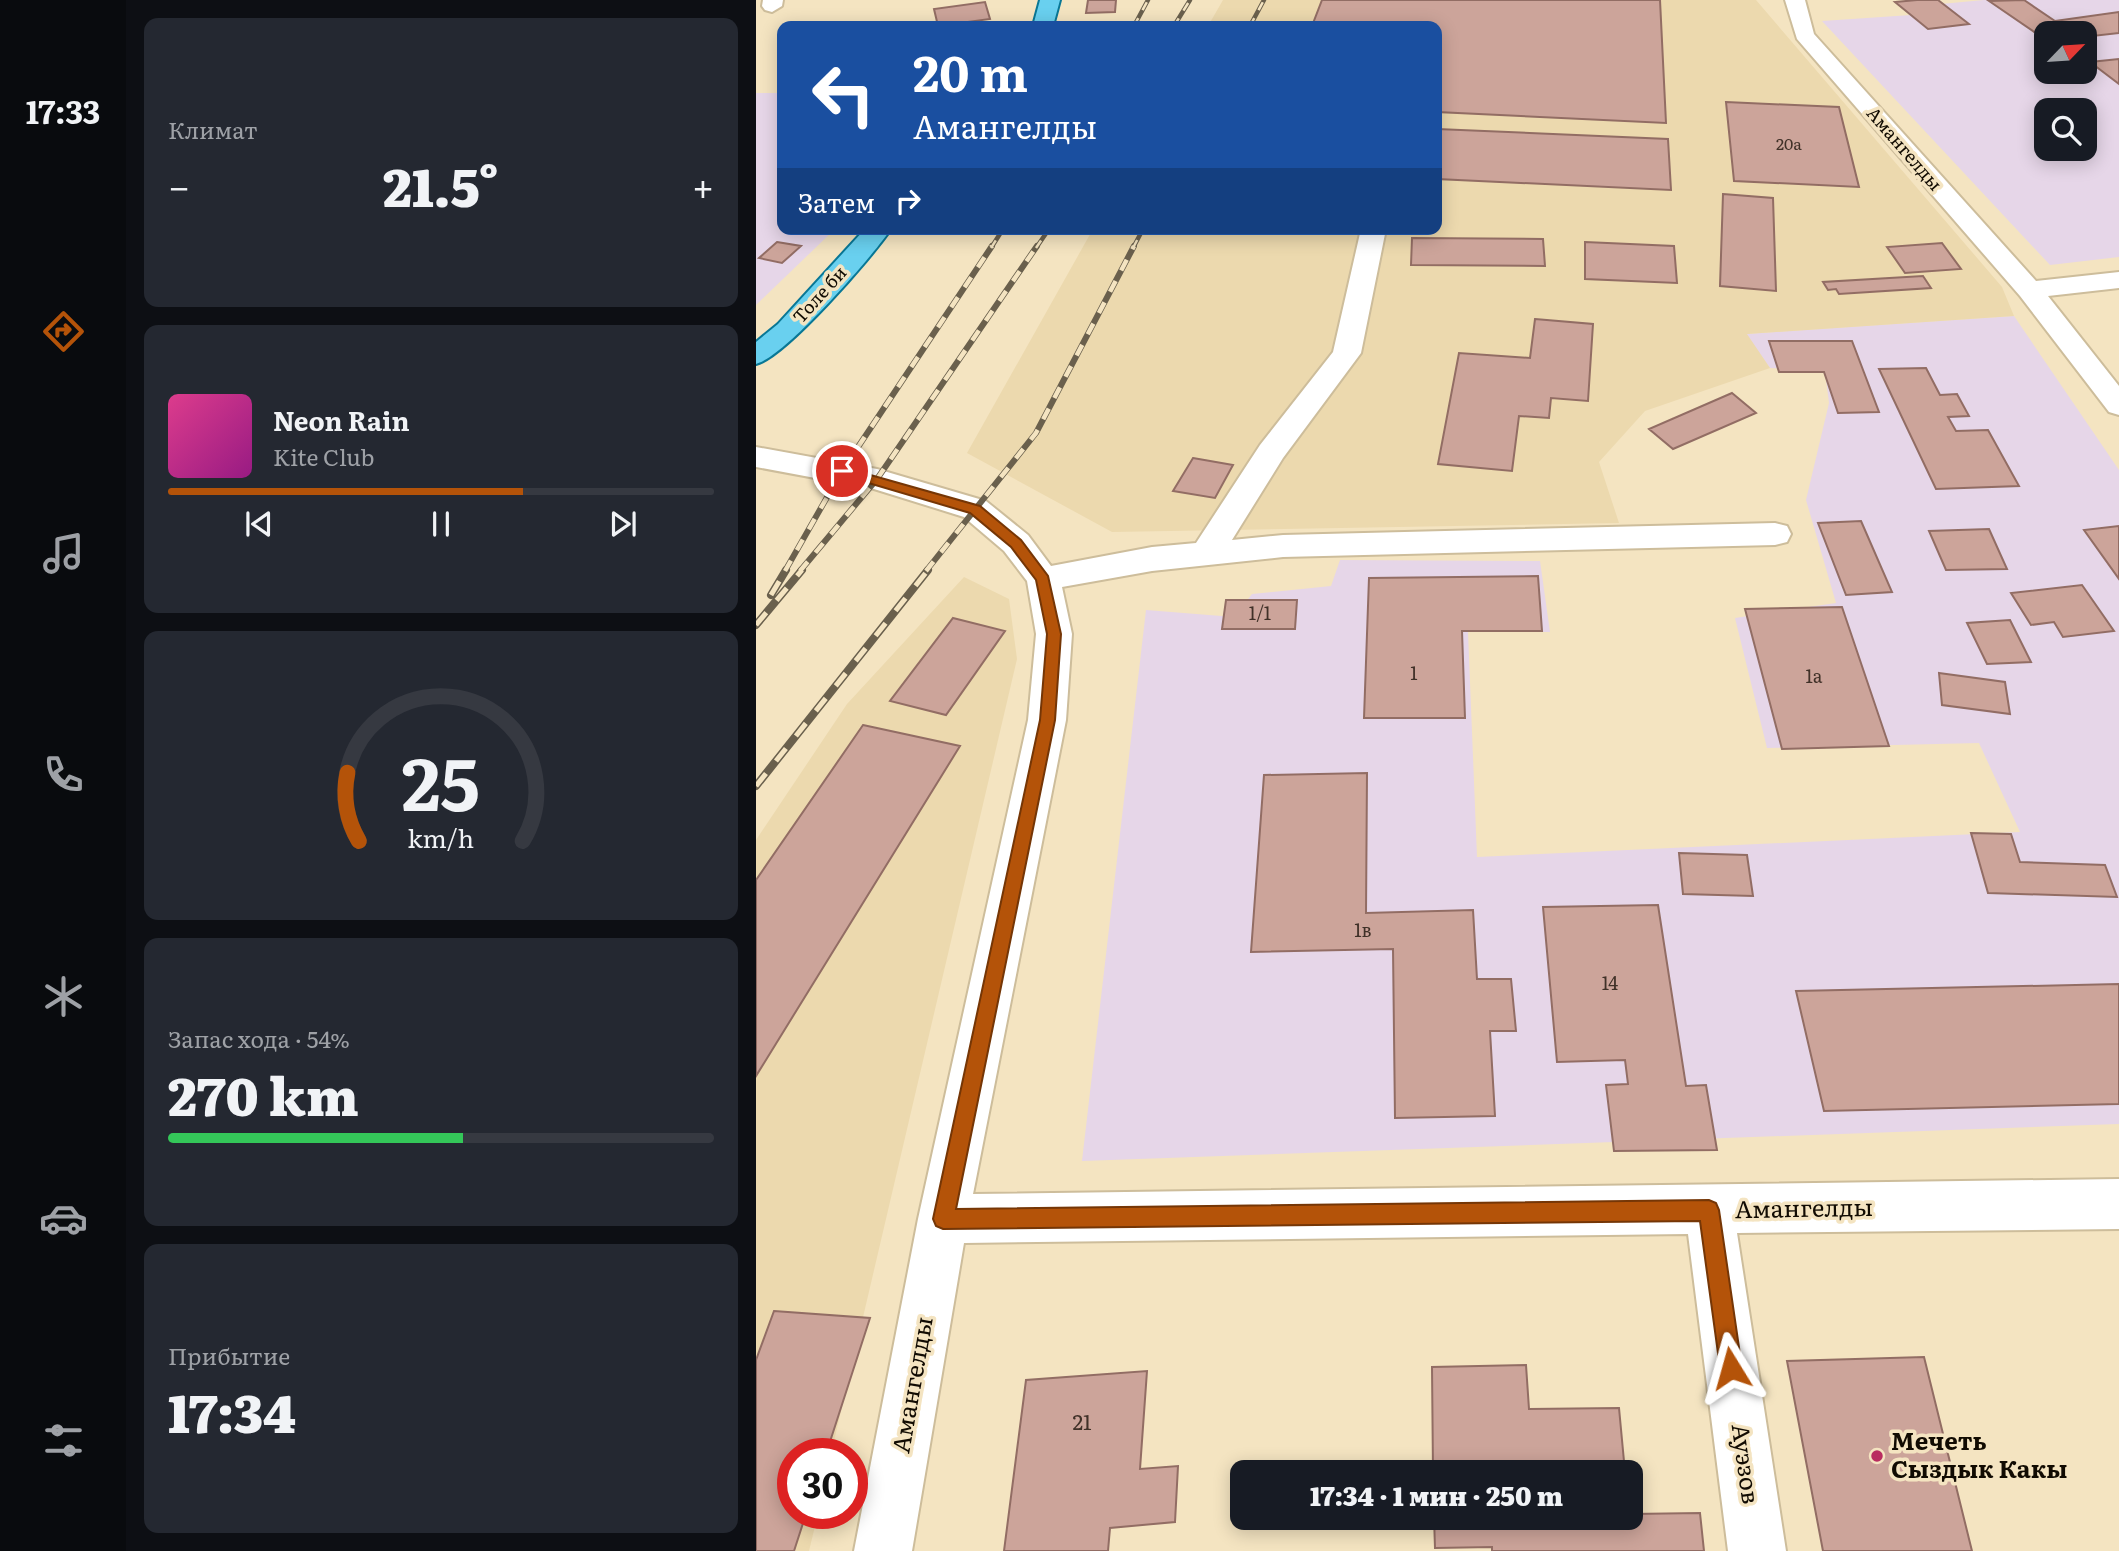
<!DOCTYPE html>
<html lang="ru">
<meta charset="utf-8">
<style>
body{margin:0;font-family:Literata,serif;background:#242831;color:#f1f3f6;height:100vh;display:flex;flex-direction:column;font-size:26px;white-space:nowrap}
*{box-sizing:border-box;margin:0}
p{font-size:23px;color:#9ea1a6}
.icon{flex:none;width:38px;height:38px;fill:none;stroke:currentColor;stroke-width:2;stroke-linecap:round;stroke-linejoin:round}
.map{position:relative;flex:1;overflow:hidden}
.panel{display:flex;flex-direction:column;gap:18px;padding:18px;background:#0d0f14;width:630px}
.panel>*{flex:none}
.guide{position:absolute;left:21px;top:21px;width:665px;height:214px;border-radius:14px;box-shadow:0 4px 18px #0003;background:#1a4fa0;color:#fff;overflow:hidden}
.needle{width:46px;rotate:65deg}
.tools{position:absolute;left:1278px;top:21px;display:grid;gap:14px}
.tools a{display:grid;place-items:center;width:63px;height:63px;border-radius:14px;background:#171b24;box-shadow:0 4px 18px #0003;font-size:35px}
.speed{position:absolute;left:21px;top:1438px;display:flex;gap:14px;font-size:35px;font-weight:700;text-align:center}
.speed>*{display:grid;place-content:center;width:91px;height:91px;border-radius:50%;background:#171b24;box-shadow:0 4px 18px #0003;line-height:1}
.speed .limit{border:10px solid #d22;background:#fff;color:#111}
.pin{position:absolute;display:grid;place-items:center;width:60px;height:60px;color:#fff;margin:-30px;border:4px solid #fff;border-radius:50%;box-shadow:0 2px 7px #0007}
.me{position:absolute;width:77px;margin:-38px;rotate:352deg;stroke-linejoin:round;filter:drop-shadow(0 0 5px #0008)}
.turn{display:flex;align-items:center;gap:24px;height:147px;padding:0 21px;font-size:32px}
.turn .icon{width:91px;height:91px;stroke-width:2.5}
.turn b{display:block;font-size:49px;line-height:60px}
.then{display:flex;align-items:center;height:66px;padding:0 21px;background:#0003;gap:14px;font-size:26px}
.big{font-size:52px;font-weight:800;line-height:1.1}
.panel .widget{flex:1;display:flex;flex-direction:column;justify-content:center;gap:10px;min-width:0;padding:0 24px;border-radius:14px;background:#242831}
.panel .dial{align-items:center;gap:0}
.dial svg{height:182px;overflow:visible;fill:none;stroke:#363941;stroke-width:7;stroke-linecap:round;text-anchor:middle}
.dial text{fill:#f1f3f6;stroke:none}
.song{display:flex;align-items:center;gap:21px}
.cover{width:84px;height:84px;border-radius:10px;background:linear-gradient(135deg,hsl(330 70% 55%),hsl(310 70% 35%))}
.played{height:7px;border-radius:4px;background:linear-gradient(90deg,#b45309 65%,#363941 65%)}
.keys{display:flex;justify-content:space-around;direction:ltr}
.heat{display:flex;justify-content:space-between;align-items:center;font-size:38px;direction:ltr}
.charge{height:10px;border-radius:5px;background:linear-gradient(90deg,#34c759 54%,#363941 0)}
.trip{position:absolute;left:474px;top:1460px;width:413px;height:70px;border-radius:14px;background:#171b24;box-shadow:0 4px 18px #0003;font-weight:800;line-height:70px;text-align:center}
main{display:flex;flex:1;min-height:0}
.tabs{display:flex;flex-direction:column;width:126px;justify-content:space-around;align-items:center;background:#090b0e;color:#9ea1a6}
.tabs .icon{width:49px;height:49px}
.tabs .on{color:#b45309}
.tabs b{font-size:32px;color:#f1f3f6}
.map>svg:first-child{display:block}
.commercial{fill:#e6d6e8;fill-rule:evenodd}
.built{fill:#ecd9ae}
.building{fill:#cca49a;stroke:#926d64;stroke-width:2}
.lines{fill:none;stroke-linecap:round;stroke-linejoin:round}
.minor-casing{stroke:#cdbd9b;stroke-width:4}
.major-casing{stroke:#097795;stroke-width:4}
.minor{fill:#fff;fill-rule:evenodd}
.major{fill:#69d0ef;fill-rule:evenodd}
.rail-far2-casing{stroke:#6a604d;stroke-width:4.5}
.rail-far1-casing{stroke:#6a604d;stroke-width:6}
.rail-casing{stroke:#6a604d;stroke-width:8}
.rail-far2{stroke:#f4e4c1;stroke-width:2.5;stroke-dasharray:9;stroke-linecap:butt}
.rail-far1{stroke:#f4e4c1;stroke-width:4.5;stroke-dasharray:12;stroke-linecap:butt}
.rail{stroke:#f4e4c1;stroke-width:5;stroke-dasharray:16;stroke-linecap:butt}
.route{fill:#b45309;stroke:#753606;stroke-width:2}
.poi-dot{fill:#b92c60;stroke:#f4e4c1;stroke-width:2.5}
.labels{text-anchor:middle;stroke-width:7;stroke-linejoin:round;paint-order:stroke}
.far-number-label{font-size:16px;fill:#403128}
.far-street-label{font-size:18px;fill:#110b02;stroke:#f4e4c1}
.number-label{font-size:18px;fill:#403128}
.near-number-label{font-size:21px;fill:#403128}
.near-street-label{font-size:24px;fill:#110b02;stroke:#f4e4c1}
.near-poi-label{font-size:24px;font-weight:bold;fill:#110b02;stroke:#f4e4c1;text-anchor:start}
</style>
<main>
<nav class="tabs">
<b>17:33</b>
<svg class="icon on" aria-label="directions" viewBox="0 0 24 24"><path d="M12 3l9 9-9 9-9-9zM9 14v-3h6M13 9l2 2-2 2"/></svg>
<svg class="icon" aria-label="music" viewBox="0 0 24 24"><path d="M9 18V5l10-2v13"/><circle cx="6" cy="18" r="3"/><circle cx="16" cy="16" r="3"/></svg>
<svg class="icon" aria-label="phone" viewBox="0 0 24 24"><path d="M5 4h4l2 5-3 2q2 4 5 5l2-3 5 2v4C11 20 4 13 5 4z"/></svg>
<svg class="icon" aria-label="climate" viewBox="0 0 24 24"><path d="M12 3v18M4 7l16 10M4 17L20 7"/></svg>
<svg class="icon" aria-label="car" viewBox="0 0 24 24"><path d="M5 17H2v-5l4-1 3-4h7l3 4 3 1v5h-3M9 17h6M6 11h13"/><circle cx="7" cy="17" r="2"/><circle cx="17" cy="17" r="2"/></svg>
<svg class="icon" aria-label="filters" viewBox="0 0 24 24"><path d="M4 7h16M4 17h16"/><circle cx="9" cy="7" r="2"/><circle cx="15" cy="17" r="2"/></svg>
</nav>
<section class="panel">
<div class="widget"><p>Климат</p>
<div class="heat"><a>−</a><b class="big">21.5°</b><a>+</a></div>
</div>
<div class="widget">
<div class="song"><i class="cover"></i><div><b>Neon Rain</b><p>Kite Club</p></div></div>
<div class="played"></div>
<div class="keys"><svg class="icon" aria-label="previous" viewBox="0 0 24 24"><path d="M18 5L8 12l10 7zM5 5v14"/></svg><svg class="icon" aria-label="pause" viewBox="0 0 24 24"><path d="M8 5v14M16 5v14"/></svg><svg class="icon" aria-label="next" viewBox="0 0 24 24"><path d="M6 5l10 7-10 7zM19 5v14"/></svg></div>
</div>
<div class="widget dial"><svg viewBox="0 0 100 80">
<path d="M14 69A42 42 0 1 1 86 69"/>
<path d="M14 69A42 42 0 0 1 9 39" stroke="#b45309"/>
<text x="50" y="56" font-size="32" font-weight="700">25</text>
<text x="50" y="72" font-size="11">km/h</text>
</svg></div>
<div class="widget"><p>Запас хода · 54%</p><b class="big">270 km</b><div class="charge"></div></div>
<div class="widget"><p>Прибытие</p><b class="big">17:34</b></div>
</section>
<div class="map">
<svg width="1363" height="1551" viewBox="0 0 1363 1551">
<rect width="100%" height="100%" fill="#f4e4c1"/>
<path class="commercial" d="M1228 0H1363V257L1294 265 1066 21 1170 14 1163 6ZM1290 33H1328V72H1290ZM1290 110H1328V149H1290Z
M0 93H26V229H79L0 305Z
M1258 316 1363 470V1124L326 1161 390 610 478 617 496 594 575 586 584 560 784 561 794 632H712L721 857 1264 832 1223 743 1011 748 979 618 1080 603 1050 500 1073 403 1069 371 1014 368 990 334Z"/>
<path class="built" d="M467 0H1000L1246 287 1258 316 991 334 1014 368 889 411 843 462 863 523 356 532 211 453 337 229H681V26H452Z
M208 577 253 599 261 659 75 1454H37V1514H62L53 1551H0V840L91 704Z"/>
<path class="building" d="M332 0H360L359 12 330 13Z
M566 0H904L910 123 681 112V26H556Z
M1161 0H1182L1213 24 1172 29 1139 2Z
M1268 0 1299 21 1363 12V33L1328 37V33H1290V40L1233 1Z
M229 2 234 19 182 26 178 9Z
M1363 59V84L1334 62Z
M970 102 1083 107 1103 187 978 181Z
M681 129 912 139 915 190 681 179Z
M967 194 1017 198 1020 291 964 286Z
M656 238 787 239 789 266 655 265Z
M21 242 45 246 26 263 3 258Z
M829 242 918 246 921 283 829 279Z
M1186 243 1205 269 1149 273 1131 247Z
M1167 276 1175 288 1083 294 1080 289 1072 290 1067 282Z
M779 319 837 324 832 401 795 398 793 418 763 416 756 471 682 464 703 353 774 358Z
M1013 341H1096L1123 412 1082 413 1068 372H1023Z
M1170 368 1184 395 1201 394 1213 416 1192 417 1200 431 1232 430 1263 486 1180 489 1123 369Z
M976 393 1000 413 917 449 893 429Z
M437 458 477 465 459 498 417 491Z
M1105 521 1136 592 1090 595 1062 523Z
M1363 526V579L1328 530Z
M1233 529 1251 569 1190 570 1173 531Z
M782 576 786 631H706L709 718H608L613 578Z
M1326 585 1358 631 1307 637 1298 622 1275 625 1255 593Z
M470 600H541L539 629H466Z
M1086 607 1133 746 1026 749 989 609Z
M197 618 249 631 190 715 134 701Z
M1254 620 1275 662 1231 664 1211 623Z
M1183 673 1249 682 1254 714 1186 705Z
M107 725 204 746 0 1076V880Z
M611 773 610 913 717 910 721 979H755L760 1031H734L739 1116 639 1118 637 949 495 952 508 775Z
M1215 833 1255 834 1264 862 1349 865 1361 897 1232 893Z
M923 853 991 855 997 896 927 894Z
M902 905 930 1086 950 1085 961 1150 858 1151 850 1085 872 1084 869 1060 801 1062 787 907Z
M1363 984V1104L1068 1111 1040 991Z
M18 1311 114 1318 70 1454H37V1514H50L38 1551H0V1360Z
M1168 1357 1216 1551H1067L1031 1361Z
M770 1365 773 1409 863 1408 869 1472H677L676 1367Z
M391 1371 384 1469 422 1466 419 1522 354 1528 352 1551H248L270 1380Z
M944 1513 948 1551H736V1547L679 1548 678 1517H875V1514Z"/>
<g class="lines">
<g class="minor-casing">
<path id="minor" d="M7 0H27L26 6 16 12 9 10 6 6Z
M1029 0H1049L1058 34 1280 281 1363 272V288L1292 296 1363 386V415L1353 412 1264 296 1041 39Z
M605 229H630L605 353 527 458 476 540 527 535 1019 523 1031 526 1035 534 1031 542 1019 545 527 557 396 571 306 587 316 634 310 720 217 1194 1363 1179V1229L981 1233 1030 1551H972L932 1234 208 1243 156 1551H98L162 1219 272 720 280 634 271 581 248 551 208 517 118 489 0 467V447L121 469 230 501 272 535 295 566 396 547 440 543 504 445 577 352Z"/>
</g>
<g class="major-casing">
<path id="major" d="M284 0H304L297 26H277Z
M109 229H135C116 257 29 357 0 364V342L22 324Z"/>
</g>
<use href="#minor" class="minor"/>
<use href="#major" class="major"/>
<g class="rail-far2-casing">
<path id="rail-far2" d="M378 26 392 0
M418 26 434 0
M494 26 508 0
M235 248 247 229
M280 248 293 229
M377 248 387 229"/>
</g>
<g class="rail-far1-casing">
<path id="rail-far1" d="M29 571 86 471 236 246
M44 571 121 479 281 246
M170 571 280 433 378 246"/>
</g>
<g class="rail-casing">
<path id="rail" d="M15 595 30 570
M0 625 46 570
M0 786 172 570"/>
</g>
<use href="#rail-far2" class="rail-far2"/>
<use href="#rail-far1" class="rail-far1"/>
<use href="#rail" class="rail"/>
</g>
<path class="route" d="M86 467 224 506 265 540 292 576 305 634 299 720 200 1209 953 1200 960 1203 963 1210 986 1368 983 1375 975 1379 967 1375 964 1368 944 1221 187 1229 180 1226 177 1219 284 720 291 634 280 580 255 547 214 513 82 474V468Z"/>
<circle class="poi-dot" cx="1121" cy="1456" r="7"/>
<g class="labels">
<g class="far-number-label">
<text x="1033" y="150">20а</text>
</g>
<g class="far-street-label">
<text transform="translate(1148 149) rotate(49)" y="6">Амангелды</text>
<text transform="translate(64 295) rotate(-48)" y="6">Толе би</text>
</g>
<g class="number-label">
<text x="504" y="620">1/1</text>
<text x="658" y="680">1</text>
<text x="1058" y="683">1а</text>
<text x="607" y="937">1в</text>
<text x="854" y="990">14</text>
</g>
<g class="near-number-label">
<text x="326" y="1430">21</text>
</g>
<g class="near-street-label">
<text transform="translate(1048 1209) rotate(-1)" y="8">Амангелды</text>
<text transform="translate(157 1385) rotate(-80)" y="8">Амангелды</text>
<text transform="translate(989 1464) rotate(82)" y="8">Ауэзов</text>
</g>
<g class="near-poi-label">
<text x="1135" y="1450">Мечеть<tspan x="1135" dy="28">Сыздык Какы</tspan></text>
</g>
</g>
</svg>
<div class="tools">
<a><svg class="needle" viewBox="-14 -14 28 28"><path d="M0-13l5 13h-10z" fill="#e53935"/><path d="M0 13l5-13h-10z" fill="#9ea1a6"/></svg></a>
<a><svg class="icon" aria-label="search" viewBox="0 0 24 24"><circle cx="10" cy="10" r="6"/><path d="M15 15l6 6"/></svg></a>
</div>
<div class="speed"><div class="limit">30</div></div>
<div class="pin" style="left:86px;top:471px;background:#d93025"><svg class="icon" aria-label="arrive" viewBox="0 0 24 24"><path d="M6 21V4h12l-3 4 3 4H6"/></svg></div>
<svg class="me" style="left:975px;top:1368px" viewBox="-20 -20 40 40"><path d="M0-17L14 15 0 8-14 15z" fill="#b45309" stroke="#fff" stroke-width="4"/></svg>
<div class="trip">17:34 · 1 мин · 250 m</div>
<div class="guide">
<div class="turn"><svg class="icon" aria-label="left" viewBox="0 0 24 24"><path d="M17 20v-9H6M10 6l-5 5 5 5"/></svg><div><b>20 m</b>Амангелды</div></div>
<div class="then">Затем<svg class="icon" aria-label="right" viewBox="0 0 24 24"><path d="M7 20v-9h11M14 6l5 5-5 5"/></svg></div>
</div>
</div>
</main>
